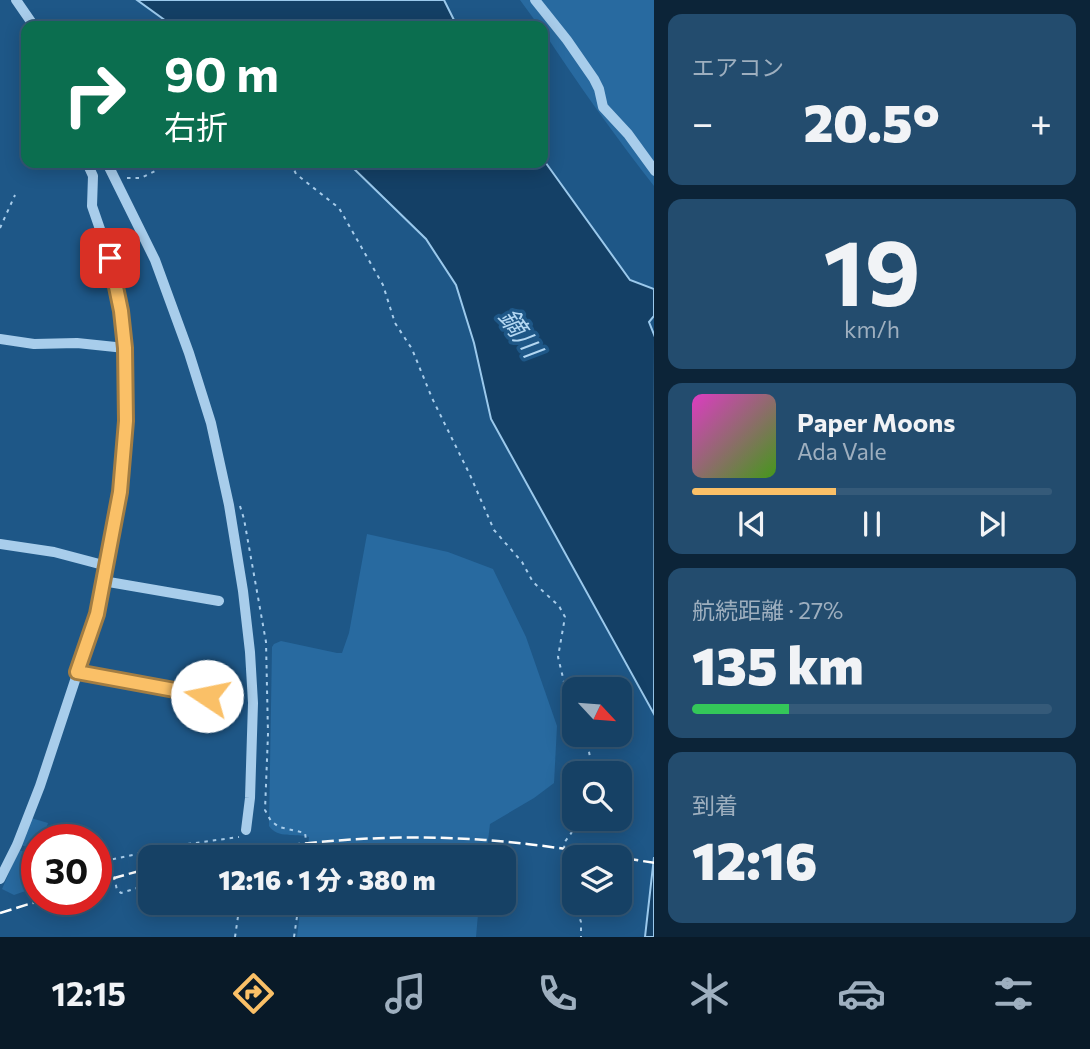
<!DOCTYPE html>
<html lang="ja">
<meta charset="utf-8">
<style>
body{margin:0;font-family:Commissioner,"Noto Sans JP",sans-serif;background:#234c6e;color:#f1f3f6;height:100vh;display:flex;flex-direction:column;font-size:26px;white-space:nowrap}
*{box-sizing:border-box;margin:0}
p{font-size:23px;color:#9eafbf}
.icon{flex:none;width:38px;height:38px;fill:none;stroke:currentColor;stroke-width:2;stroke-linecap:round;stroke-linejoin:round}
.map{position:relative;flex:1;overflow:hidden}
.details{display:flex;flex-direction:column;gap:14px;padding:14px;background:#0c2438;width:436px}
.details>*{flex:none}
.banner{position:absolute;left:21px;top:21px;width:527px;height:147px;border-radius:14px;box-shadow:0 4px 18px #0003,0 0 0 2px #355a79;background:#0b6e4f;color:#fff;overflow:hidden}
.needle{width:46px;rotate:116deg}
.fabs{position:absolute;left:562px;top:677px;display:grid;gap:14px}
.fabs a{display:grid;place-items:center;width:70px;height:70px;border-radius:14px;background:#164165;box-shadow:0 4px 18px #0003,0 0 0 2px #355a79;font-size:35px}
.speed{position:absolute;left:21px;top:824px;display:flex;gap:14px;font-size:35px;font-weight:700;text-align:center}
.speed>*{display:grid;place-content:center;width:91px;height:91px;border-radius:50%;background:#164165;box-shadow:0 4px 18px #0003,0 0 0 2px #355a79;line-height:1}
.speed .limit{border:10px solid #d22;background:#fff;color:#111}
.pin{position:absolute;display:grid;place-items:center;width:60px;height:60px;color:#fff;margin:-30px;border-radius:14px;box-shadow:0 4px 10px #0006}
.me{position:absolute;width:77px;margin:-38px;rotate:281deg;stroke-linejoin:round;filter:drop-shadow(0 0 5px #0008)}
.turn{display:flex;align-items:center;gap:24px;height:147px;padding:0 28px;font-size:32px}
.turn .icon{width:91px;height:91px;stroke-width:2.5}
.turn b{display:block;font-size:49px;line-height:60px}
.big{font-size:52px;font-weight:800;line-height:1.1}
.details .card{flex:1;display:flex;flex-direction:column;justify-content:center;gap:10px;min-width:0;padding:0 24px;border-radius:14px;background:#234c6e}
.details .dial{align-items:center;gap:0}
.dial b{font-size:91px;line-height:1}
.song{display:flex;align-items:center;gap:21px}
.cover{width:84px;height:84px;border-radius:10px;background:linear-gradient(135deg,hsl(310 70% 55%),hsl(100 70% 35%))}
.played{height:7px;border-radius:4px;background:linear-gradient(90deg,#fac067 40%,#355a79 40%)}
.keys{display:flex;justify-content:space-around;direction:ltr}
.heat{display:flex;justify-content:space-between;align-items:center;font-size:38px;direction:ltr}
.charge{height:10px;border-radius:5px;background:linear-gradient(90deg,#34c759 27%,#355a79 0)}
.trip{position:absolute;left:138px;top:845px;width:378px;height:70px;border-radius:14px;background:#164165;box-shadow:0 4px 18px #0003,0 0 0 2px #355a79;font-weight:800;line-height:70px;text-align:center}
.tab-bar{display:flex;height:112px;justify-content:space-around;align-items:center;background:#091a28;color:#9eafbf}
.tab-bar .icon{width:49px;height:49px}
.tab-bar .selected{color:#fac067}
.tab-bar b{font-size:32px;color:#f1f3f6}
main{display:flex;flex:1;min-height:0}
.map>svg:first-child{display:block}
.green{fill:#286aa0}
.water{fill:#144066;stroke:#9bc9ec;stroke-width:2}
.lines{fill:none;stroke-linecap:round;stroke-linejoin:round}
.path{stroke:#a8cdeb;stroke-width:2;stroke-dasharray:3.5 5;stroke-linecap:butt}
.minor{stroke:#a8cdeb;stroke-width:10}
.rail{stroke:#fff;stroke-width:2.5;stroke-dasharray:12 5;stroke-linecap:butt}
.route-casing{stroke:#a27d43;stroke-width:18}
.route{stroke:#fac067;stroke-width:12}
.labels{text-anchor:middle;stroke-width:7;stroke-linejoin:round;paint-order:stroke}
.water-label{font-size:26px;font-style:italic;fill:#b3d7f2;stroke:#1e5787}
</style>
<main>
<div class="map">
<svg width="655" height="937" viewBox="0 0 655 937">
<rect width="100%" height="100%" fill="#1e5787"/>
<path class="green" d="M520 0H654V186C615 136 578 84 543 31L542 26H539Z
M367 534 448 552 493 569 526 637 557 726 554 783 534 798 490 824 486 857H307L309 837C295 833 278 839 269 826L272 647 274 644 281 641 337 653H342L349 633Z
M31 818 48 823 45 832 67 840H37V851L21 845Z
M19 850 37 856V887L14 895 2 889Z
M301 903H479L476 937H297Z"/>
<path class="water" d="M137 0H444L457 26H173Z
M543 159 630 280 654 289V316L649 322 655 337 654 714 491 419 474 343 456 285 426 239 348 163H542Z
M654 857V937H645Z"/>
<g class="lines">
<path class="path" d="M291 163 296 174 339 208 383 285 395 323 412 349 432 398 470 475 494 530 522 562 533 582 559 606 565 617 558 657 565 686 574 693
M127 178H141L171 163
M0 228 15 195
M240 506 244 519 266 642 268 734 265 810 271 821 279 827 305 833 307 847 305 858
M586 735 593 774
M28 849 37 852
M110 860 117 890 121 893 150 884
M96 863 173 846 239 837
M574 899 566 874 564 843 572 832 590 819
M575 903 581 922V937
M235 937 240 903
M294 937 299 903"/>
<path class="minor" d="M16 0 34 26
M535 0 567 40 594 79 599 89 603 107 628 134 655 171
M107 163 155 260 189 353 211 423 229 505 243 591 250 652 253 703 250 798 246 830
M0 339 34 344 77 343 125 348
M0 544 54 552 107 566
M103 581 219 601
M77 672 207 697
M0 879 17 845 40 786 97 614 120 492 126 421 125 348 121 311 110 258 92 206 93 176 87 163"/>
<path class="rail" d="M204 858C297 841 391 833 485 840 542 844 598 854 655 863
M96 883 150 868
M0 913 42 900"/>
</g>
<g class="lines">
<g class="route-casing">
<path id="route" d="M110 258 121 311 125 348 126 421 120 492 97 614 77 672 207 696"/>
</g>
<use href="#route" class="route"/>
</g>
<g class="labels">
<g class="water-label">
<text transform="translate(520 333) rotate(55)" y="9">鏑川</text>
</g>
</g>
</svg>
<div class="fabs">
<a><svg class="needle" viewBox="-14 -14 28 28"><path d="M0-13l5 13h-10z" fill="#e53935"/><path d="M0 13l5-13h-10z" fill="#9eafbf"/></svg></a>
<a><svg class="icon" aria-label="search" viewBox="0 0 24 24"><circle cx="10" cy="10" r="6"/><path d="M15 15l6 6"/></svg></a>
<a><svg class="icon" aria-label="layers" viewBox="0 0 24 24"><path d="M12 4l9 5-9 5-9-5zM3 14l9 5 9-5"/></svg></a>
</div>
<div class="speed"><div class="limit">30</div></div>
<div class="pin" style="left:110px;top:258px;background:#d93025"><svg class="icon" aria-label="arrive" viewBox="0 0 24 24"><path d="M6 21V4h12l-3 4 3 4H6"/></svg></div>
<svg class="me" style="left:207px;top:696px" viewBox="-20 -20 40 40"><circle r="19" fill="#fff"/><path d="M0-13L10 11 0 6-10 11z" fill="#fac067"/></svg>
<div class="trip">12:16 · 1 分 · 380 m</div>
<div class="banner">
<div class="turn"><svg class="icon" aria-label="right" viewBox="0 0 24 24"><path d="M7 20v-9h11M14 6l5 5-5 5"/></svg><div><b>90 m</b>右折</div></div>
</div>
</div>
<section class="details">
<div class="card"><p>エアコン</p>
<div class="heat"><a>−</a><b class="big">20.5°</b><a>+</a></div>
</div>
<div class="card dial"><b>19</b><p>km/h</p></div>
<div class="card">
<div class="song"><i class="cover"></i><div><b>Paper Moons</b><p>Ada Vale</p></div></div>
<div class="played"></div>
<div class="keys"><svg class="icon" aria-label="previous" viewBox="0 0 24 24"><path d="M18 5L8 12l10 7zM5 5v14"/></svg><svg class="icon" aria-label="pause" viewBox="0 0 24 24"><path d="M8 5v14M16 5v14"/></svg><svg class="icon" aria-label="next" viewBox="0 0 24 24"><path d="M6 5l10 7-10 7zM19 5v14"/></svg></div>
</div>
<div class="card"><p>航続距離 · 27%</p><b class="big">135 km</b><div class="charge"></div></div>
<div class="card"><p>到着</p><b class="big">12:16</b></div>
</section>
</main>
<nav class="tab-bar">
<b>12:15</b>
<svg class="icon selected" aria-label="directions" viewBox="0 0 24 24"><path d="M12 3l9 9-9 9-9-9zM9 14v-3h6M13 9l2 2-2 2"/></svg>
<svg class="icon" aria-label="music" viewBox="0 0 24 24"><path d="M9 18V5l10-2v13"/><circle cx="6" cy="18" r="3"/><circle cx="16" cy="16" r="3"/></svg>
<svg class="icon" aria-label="phone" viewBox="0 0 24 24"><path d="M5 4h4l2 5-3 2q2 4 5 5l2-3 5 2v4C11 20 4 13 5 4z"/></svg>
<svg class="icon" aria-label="climate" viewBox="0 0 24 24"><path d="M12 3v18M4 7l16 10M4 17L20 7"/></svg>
<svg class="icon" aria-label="car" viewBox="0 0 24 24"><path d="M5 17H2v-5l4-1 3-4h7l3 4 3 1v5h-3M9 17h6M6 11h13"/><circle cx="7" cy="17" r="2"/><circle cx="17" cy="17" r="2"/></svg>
<svg class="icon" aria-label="filters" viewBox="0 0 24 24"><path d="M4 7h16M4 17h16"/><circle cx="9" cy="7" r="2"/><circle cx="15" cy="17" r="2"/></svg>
</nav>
